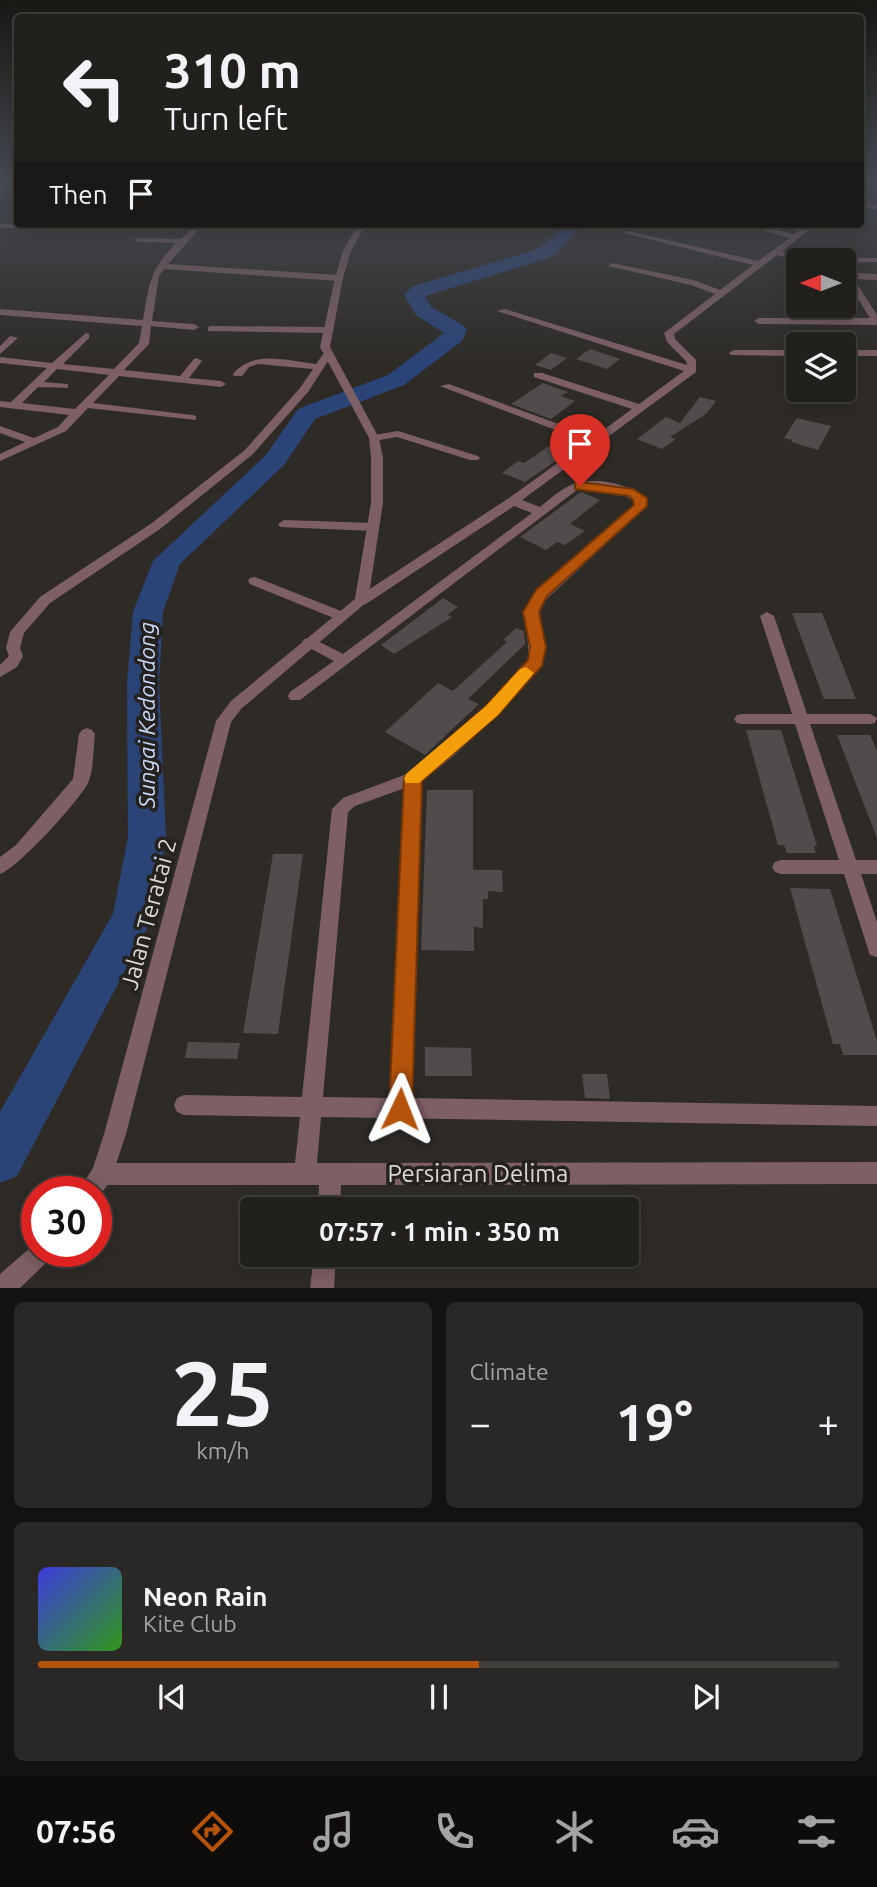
<!DOCTYPE html>
<meta charset="utf-8">
<style>
body{margin:0;font-family:Ubuntu,sans-serif;background:#2a2826;color:#f1f3f6;height:100vh;display:flex;flex-direction:column;font-size:26px;white-space:nowrap}
*{box-sizing:border-box;margin:0}
p{font-size:23px;color:#a2a3a4}
.icon{flex:none;width:38px;height:38px;fill:none;stroke:currentColor;stroke-width:2;stroke-linecap:round;stroke-linejoin:round}
.map{position:relative;height:1288px;overflow:hidden}
.panel{display:flex;flex-direction:column;gap:14px;padding:14px;background:#131210;flex:1}
.panel>*{flex:none}
.top-card{position:absolute;left:14px;top:14px;width:850px;height:214px;border-radius:7px;box-shadow:0 4px 18px #0003,0 0 0 2px #3f3e3b;background:#22201d;color:#f1f3f6;overflow:hidden}
.needle{width:46px;rotate:270deg}
.buttons{position:absolute;left:786px;top:248px;display:grid;gap:14px}
.buttons a{display:grid;place-items:center;width:70px;height:70px;border-radius:7px;background:#22201d;box-shadow:0 4px 18px #0003,0 0 0 2px #3f3e3b;font-size:35px}
.speed{position:absolute;left:21px;top:1176px;display:flex;gap:14px;font-size:35px;font-weight:700;text-align:center}
.speed>*{display:grid;place-content:center;width:91px;height:91px;border-radius:50%;background:#22201d;box-shadow:0 4px 18px #0003,0 0 0 2px #3f3e3b;line-height:1}
.speed .limit{border:10px solid #d22;background:#fff;color:#111}
.pin{position:absolute;display:grid;place-items:center;width:60px;height:60px;color:#fff;margin:-72px -30px;border-radius:50% 50% 50% 0;rotate:-45deg;box-shadow:0 0 7px #0007}
.pin .icon{rotate:45deg}
.me{position:absolute;width:77px;margin:-38px;rotate:2deg;stroke-linejoin:round;filter:drop-shadow(0 0 5px #0008)}
.turn{display:flex;align-items:center;gap:24px;height:147px;padding:0 35px;font-size:32px}
.turn .icon{width:91px;height:91px;stroke-width:2.5}
.turn b{display:block;font-size:49px;line-height:60px}
.then{display:flex;align-items:center;height:66px;padding:0 35px;background:#0003;gap:14px;font-size:26px}
.big{font-size:52px;font-weight:700;line-height:1.1}
.panel .widget{flex:1;display:flex;flex-direction:column;justify-content:center;gap:10px;min-width:0;padding:0 24px;border-radius:10px;background:#2a2826}
.panel .dial{align-items:center;gap:0}
.dial b{font-size:91px;line-height:1}
.song{display:flex;align-items:center;gap:21px}
.cover{width:84px;height:84px;border-radius:10px;background:linear-gradient(135deg,hsl(240 70% 55%),hsl(110 70% 35%))}
.played{height:7px;border-radius:4px;background:linear-gradient(90deg,#b45309 55%,#3f3e3b 55%)}
.keys{display:flex;justify-content:space-around;direction:ltr}
.heat{display:flex;justify-content:space-between;align-items:center;font-size:38px;direction:ltr}
.panel .tiles{flex:1;display:grid;gap:14px;grid-template-columns:1fr 1fr}
.widget:last-child{grid-column:span 2}
.trip{position:absolute;left:240px;top:1197px;width:399px;height:70px;border-radius:7px;background:#22201d;box-shadow:0 4px 18px #0003,0 0 0 2px #3f3e3b;font-weight:700;line-height:70px;text-align:center}
.menu{display:flex;height:112px;justify-content:space-around;align-items:center;background:#0e0d0c;color:#a2a3a4}
.menu .icon{width:49px;height:49px}
.menu .active{color:#b45309}
.menu b{font-size:32px;color:#f1f3f6}
.map>svg:first-child{display:block}
.lines{fill:none;stroke-linecap:round;stroke-linejoin:round}
.river{fill:#2b4478;fill-rule:evenodd}
.building{fill:#514b4b}
.minor{fill:#7e5f66;fill-rule:evenodd}
.tertiary{fill:#7e5f66;fill-rule:evenodd}
.route{fill:#b45309;stroke:#753606;stroke-width:2}
.slow{fill:#f59e0b}
.labels{text-anchor:middle;stroke-width:7;stroke-linejoin:round;paint-order:stroke}
.water-label{font-size:23px;font-style:italic;fill:#c7d8f9;stroke:#24211e}
.near-street-label{font-size:24px;fill:#d9d7d5;stroke:#24211e}
</style>
<div class="map">
<svg width="877" height="1289" viewBox="0 0 877 1289">
<rect width="100%" height="100%" fill="#2e2b27"/>
<g class="lines">
<path class="river" d="M565 224H584L556 254 546 259 425 296 431 307 463 325 467 329 462 341 404 385 315 419 284 465 180 564 163 612 159 683 166 837 153 917 17 1176 0 1183V1112L113 914 128 837 127 683 133 612 153 561 266 455 298 409 388 375 444 333 416 315 404 295 413 286 532 251 542 246Z"/>
</g>
<path class="building" d="M590 349 620 359 607 369 576 359Z
M551 353 567 358 551 370 535 365Z
M543 383 568 392 561 396 575 401 551 419 511 404Z
M700 397 716 401 706 414 670 437 676 439 662 449 637 439 666 417 680 423Z
M797 418 831 426 818 450 791 442 792 440 784 438Z
M549 446 567 453 525 482 502 473 518 461 524 463Z
M581 492 600 500 570 524 585 531 565 545 557 542 546 550 520 537Z
M443 598 458 607 447 615 452 617 394 654 381 645Z
M792 613H822L856 699H824Z
M516 628 524 631 525 644 468 699 479 704 425 755 385 732 438 683 453 691 507 642 503 640Z
M746 730H781L817 846H814L816 853H787L784 845H778Z
M837 735H870L877 751V838Z
M427 790H473V870H502L503 892 488 891V899H483V928L474 927V951L421 950Z
M273 854H303L278 1034 243 1033Z
M790 888 830 889 877 1041V1055H843L840 1044H833Z
M188 1042 240 1043 237 1059 185 1058Z
M425 1047 471 1048 472 1076H425Z
M582 1074H607L610 1099 585 1098Z"/>
<g class="lines">
<path class="minor" d="M864 183H873L861 190V185Z
M861 204 877 205V209L861 208Z
M0 224H104L100 226 0 228Z
M196 224H204L168 264 339 275 343 278 339 281 164 269 159 276 152 321 194 324 199 327 194 330 151 326 149 344 124 370 180 376 194 359 197 358 202 361 189 378 221 381 226 384 221 387 119 376 93 403 192 415 196 416V420L88 408 66 431 0 461V454L25 442 0 433V426L34 438 58 427 69 415 0 407V401L11 402 47 368 0 363V357L52 363 86 333 89 334V338L63 364 114 369 139 343 142 326 0 315V309L143 320C149 284 150 269 176 243L138 242 134 240 138 238 181 239ZM57 369 109 375 75 409 22 403 38 387 68 388V384L44 382Z
M737 224H751L794 234 808 224H817L782 251 814 261H799L777 255 674 334 675 339 696 360V372L522 500 540 507C549 500 557 492 567 487 589 475 632 482 647 502L644 509 541 604C537 622 549 648 542 663 539 670 530 678 525 684 493 718 459 755 421 781L411 1098 877 1106V1126L321 1117 317 1163 877 1162V1184L341 1185 340 1209H318L319 1185H102L94 1182 91 1174 94 1166 102 1163H295L300 1117 184 1115 177 1112 174 1105 177 1098 184 1095 302 1097 332 809 343 798 407 774 422 764 487 706 529 661 526 616 530 599 634 505 633 500C616 490 596 487 577 490L300 700H290L288 696 290 692 334 661 304 645 302 642 304 639H314L343 654 532 513 514 506 366 604H356L354 601 356 598 509 498 587 442 440 386 449 384 594 437 632 409 534 377V373H542L639 404 684 371 497 311 505 309 687 365 686 361 667 342 664 333 715 294 691 285 608 266 612 263 693 280 720 290 753 265 624 233 628 231 758 261 790 238ZM405 788 390 1098 323 1097 348 812 355 806Z
M842 258H877V262L844 263V261H838Z
M844 267 850 273 877 274V280L854 279 877 315V325L759 324 754 321 759 318H870L844 276Z
M790 292H798V298L787 297V293Z
M211 326 327 327 332 330 327 333 208 331V327Z
M10 336 18 338 0 354V346Z
M734 350H798V356L731 355 729 353Z
M844 350H877V356H844Z
M324 353 332 355 308 392 253 454 160 529 50 603 24 633 20 648 23 656 17 667 0 677V665L9 656 6 648 10 632 40 597 152 523 245 450 300 388 313 369 258 364 249 367 242 376H234L233 374C253 349 288 361 316 364Z
M398 431 478 456 480 458 478 460H470L397 437 374 441 369 438 374 435Z
M284 520 373 523 379 527 373 531 280 527 278 524Z
M255 577 346 613 348 616 341 620 336 619 250 584 248 581 250 578Z
M767 612 774 616 807 714H870L877 718 875 723 870 724H810L856 860H877V874H861L877 922V957L870 955 868 949 844 874H781L775 872 772 867 775 862 781 860H839L795 724H742L737 723 734 719 737 715 742 714H792L760 616Z
M87 728 92 730 95 734C93 749 94 770 88 783 79 801 18 868 0 874V857L16 845 73 779 79 734 82 730Z
M314 1255H336L334 1289H310Z"/>
<path class="tertiary" d="M358 224H366L351 251 343 278 330 347 379 438 383 458V503L368 601 241 709 231 722 126 1134 110 1182 96 1200V1192H78L93 1168 104 1134 216 721 231 701 355 599 371 503V458L369 438 320 347 335 278 343 251Z
M37 1242V1251H53L50 1259 19 1289H0V1274Z"/>
</g>
<linearGradient id="sky" x2="0" y2="1"><stop stop-color="#191815"/><stop offset="0.5" stop-color="#464a52"/><stop offset="1" stop-color="#464a52" stop-opacity="0"/></linearGradient>
<rect width="877" height="363" fill="url(#sky)"/>
<path class="route" d="M580 482 633 489 647 498V506L547 596 539 612 546 647 542 666 498 715 422 781 412 1109 409 1118 400 1121 392 1118 389 1109 404 778 486 706 528 660 530 647 523 612 536 590 634 505 633 500 629 496 575 489V483Z"/>
<path class="slow" d="M526 667 534 673 498 715 419 783H406L404 779 406 774 486 706 520 669Z"/>
<g class="labels">
<g class="water-label">
<text transform="translate(147 715) rotate(-90)" y="8">Sungai Kedondong</text>
</g>
<g class="near-street-label">
<text transform="translate(149 914) rotate(-75)" y="8">Jalan Teratai 2</text>
<text x="478" y="1182">Persiaran Delima</text>
</g>
</g>
</svg>
<div class="buttons">
<a><svg class="needle" viewBox="-14 -14 28 28"><path d="M0-13l5 13h-10z" fill="#e53935"/><path d="M0 13l5-13h-10z" fill="#a2a3a4"/></svg></a>
<a><svg class="icon" aria-label="layers" viewBox="0 0 24 24"><path d="M12 4l9 5-9 5-9-5zM3 14l9 5 9-5"/></svg></a>
</div>
<div class="speed"><div class="limit">30</div></div>
<div class="pin" style="left:580px;top:486px;background:#d93025"><svg class="icon" aria-label="arrive" viewBox="0 0 24 24"><path d="M6 21V4h12l-3 4 3 4H6"/></svg></div>
<svg class="me" style="left:400px;top:1109px" viewBox="-20 -20 40 40"><path d="M0-17L14 15 0 8-14 15z" fill="#b45309" stroke="#fff" stroke-width="4"/></svg>
<div class="trip">07:57 · 1 min · 350 m</div>
<div class="top-card">
<div class="turn"><svg class="icon" aria-label="left" viewBox="0 0 24 24"><path d="M17 20v-9H6M10 6l-5 5 5 5"/></svg><div><b>310 m</b>Turn left</div></div>
<div class="then">Then<svg class="icon" aria-label="arrive" viewBox="0 0 24 24"><path d="M6 21V4h12l-3 4 3 4H6"/></svg></div>
</div>
</div>
<section class="panel">
<div class="tiles">
<div class="widget dial"><b>25</b><p>km/h</p></div>
<div class="widget"><p>Climate</p>
<div class="heat"><a>−</a><b class="big">19°</b><a>+</a></div>
</div>
<div class="widget">
<div class="song"><i class="cover"></i><div><b>Neon Rain</b><p>Kite Club</p></div></div>
<div class="played"></div>
<div class="keys"><svg class="icon" aria-label="previous" viewBox="0 0 24 24"><path d="M18 5L8 12l10 7zM5 5v14"/></svg><svg class="icon" aria-label="pause" viewBox="0 0 24 24"><path d="M8 5v14M16 5v14"/></svg><svg class="icon" aria-label="next" viewBox="0 0 24 24"><path d="M6 5l10 7-10 7zM19 5v14"/></svg></div>
</div>
</div>
</section>
<nav class="menu">
<b>07:56</b>
<svg class="icon active" aria-label="directions" viewBox="0 0 24 24"><path d="M12 3l9 9-9 9-9-9zM9 14v-3h6M13 9l2 2-2 2"/></svg>
<svg class="icon" aria-label="music" viewBox="0 0 24 24"><path d="M9 18V5l10-2v13"/><circle cx="6" cy="18" r="3"/><circle cx="16" cy="16" r="3"/></svg>
<svg class="icon" aria-label="phone" viewBox="0 0 24 24"><path d="M5 4h4l2 5-3 2q2 4 5 5l2-3 5 2v4C11 20 4 13 5 4z"/></svg>
<svg class="icon" aria-label="climate" viewBox="0 0 24 24"><path d="M12 3v18M4 7l16 10M4 17L20 7"/></svg>
<svg class="icon" aria-label="car" viewBox="0 0 24 24"><path d="M5 17H2v-5l4-1 3-4h7l3 4 3 1v5h-3M9 17h6M6 11h13"/><circle cx="7" cy="17" r="2"/><circle cx="17" cy="17" r="2"/></svg>
<svg class="icon" aria-label="filters" viewBox="0 0 24 24"><path d="M4 7h16M4 17h16"/><circle cx="9" cy="7" r="2"/><circle cx="15" cy="17" r="2"/></svg>
</nav>
